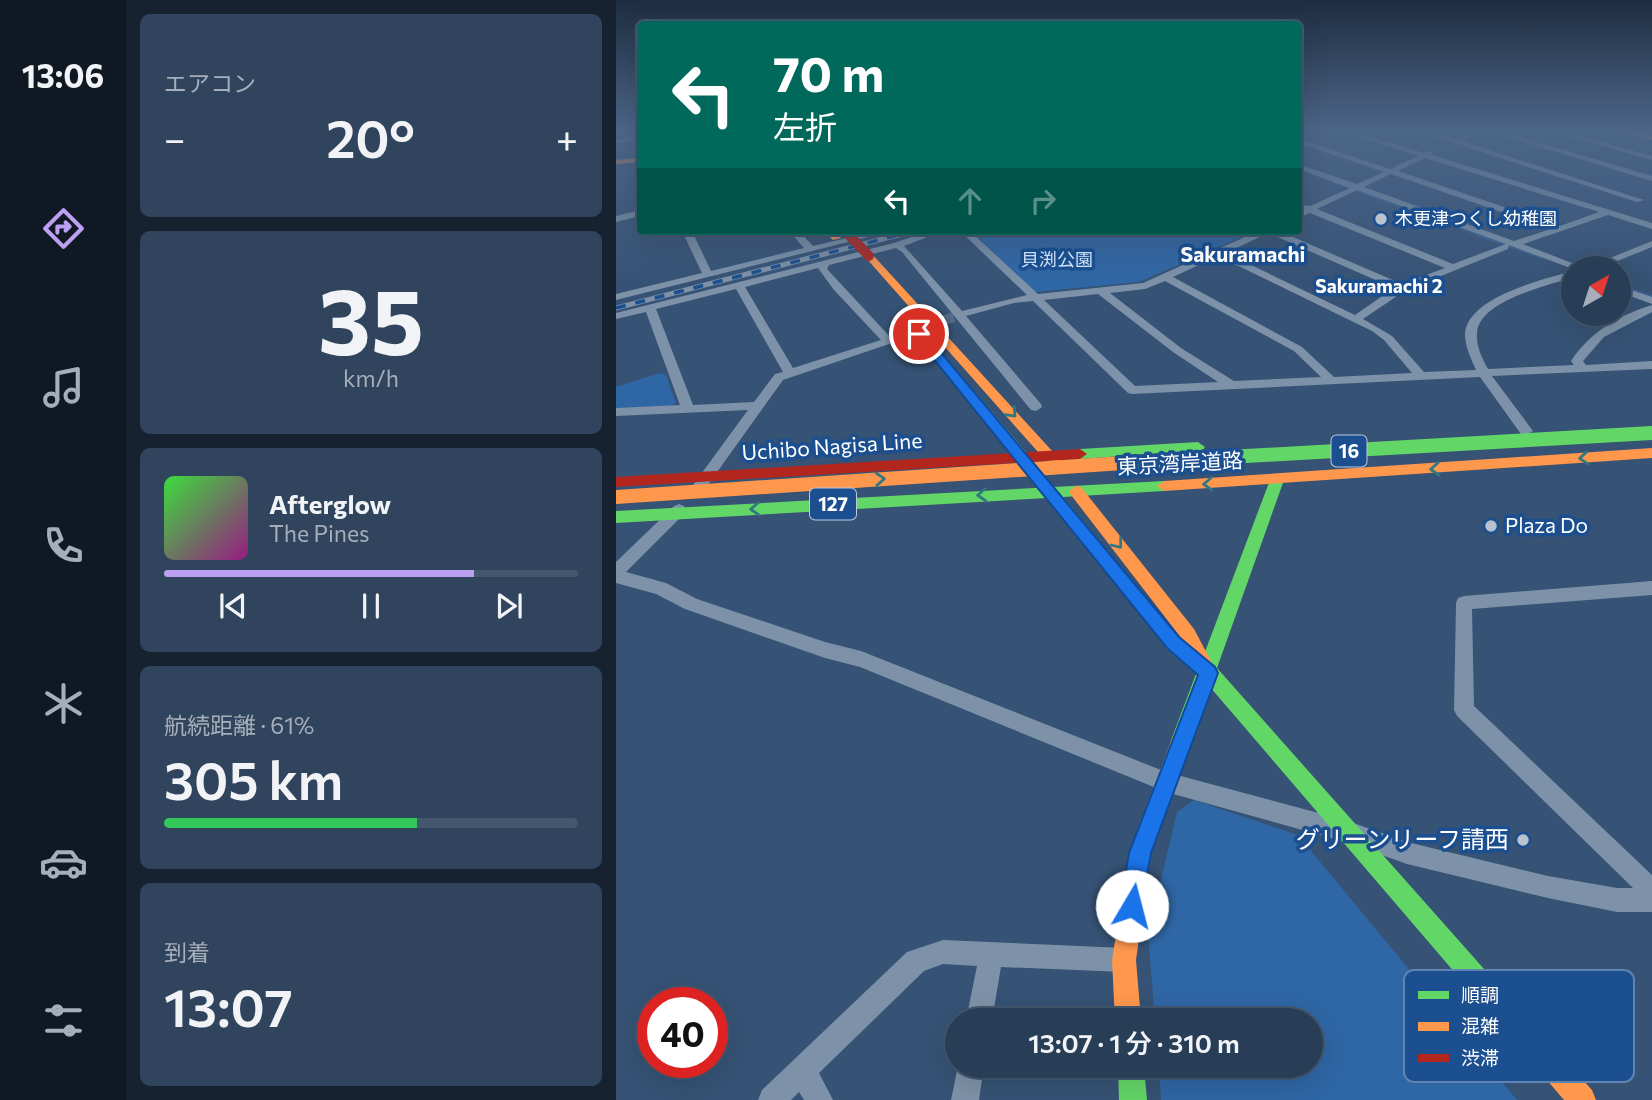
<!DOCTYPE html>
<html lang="ja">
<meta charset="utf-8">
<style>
body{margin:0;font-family:Commissioner,"Noto Sans JP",sans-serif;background:#30455d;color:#f1f3f6;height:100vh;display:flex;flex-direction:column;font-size:26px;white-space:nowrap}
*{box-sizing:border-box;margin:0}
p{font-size:23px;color:#a5aeba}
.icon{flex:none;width:38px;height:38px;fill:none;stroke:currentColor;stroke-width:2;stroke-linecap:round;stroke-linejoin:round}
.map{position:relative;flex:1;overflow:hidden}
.drawer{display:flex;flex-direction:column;gap:14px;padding:14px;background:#162230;width:490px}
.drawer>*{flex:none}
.guide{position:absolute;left:21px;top:21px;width:665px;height:214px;border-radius:7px;box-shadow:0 7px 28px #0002,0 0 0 2px #44576d;background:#00695c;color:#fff;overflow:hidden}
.needle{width:46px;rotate:39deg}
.tools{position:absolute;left:945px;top:256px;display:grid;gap:14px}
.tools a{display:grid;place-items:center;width:70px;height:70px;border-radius:50%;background:#283e57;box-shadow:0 7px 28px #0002,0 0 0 2px #44576d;font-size:35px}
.speed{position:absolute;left:21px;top:987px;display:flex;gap:14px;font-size:35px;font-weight:700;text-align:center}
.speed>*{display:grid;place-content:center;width:91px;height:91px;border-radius:50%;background:#283e57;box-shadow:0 7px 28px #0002,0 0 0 2px #44576d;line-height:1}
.speed .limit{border:10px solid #d22;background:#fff;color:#111}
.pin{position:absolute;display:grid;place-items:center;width:60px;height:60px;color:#fff;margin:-30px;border:4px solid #fff;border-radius:50%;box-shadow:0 2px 7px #0007}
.me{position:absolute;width:77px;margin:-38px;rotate:8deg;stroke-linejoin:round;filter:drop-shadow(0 0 5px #0008)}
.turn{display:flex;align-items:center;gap:24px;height:147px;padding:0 21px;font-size:32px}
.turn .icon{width:91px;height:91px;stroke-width:2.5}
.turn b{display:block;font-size:49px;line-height:60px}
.lanes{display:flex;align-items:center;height:66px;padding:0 21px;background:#0003;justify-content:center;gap:35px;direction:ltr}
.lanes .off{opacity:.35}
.big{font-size:52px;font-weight:600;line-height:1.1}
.drawer .card{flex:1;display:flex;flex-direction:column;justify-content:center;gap:10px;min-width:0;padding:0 24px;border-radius:10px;background:#30455d}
.drawer .dial{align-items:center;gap:0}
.dial b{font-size:91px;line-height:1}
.song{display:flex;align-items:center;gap:21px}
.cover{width:84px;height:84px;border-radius:10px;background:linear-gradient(135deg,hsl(120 70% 55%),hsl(310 70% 35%))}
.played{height:7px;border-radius:4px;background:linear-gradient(90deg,#bca0f2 75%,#44576d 75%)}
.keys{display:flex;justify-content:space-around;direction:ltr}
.heat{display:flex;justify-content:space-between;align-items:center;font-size:38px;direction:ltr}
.charge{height:10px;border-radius:5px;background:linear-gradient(90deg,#34c759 61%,#44576d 0)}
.trip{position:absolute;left:329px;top:1008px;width:378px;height:70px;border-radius:35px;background:#283e57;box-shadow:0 7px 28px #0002,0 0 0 2px #44576d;font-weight:600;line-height:70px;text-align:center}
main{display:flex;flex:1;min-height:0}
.dock{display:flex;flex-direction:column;width:126px;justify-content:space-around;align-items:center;background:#101923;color:#a5aeba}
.dock .icon{width:49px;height:49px}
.dock .on{color:#bca0f2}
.dock b{font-size:32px;color:#f1f3f6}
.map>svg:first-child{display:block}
.green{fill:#2f66a5}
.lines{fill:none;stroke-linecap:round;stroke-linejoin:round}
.stream-far1{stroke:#3b618d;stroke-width:2.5}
.stream{stroke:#3b618d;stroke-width:3.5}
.street-tunnel{stroke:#546c89;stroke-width:10;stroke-dasharray:10 5;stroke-linecap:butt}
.street{fill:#7d92a8;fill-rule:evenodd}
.fast{fill:#63d668;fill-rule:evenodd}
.slow{fill:#ff974d;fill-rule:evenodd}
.jam{fill:#b3261e;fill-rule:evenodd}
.rail-far1-casing{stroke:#7e92a7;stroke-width:4.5}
.rail-casing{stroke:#7e92a7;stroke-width:5}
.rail-far1{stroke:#1b4f8f;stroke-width:2.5;stroke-dasharray:8;stroke-linecap:butt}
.rail{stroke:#1b4f8f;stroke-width:3.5;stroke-dasharray:10;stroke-linecap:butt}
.fast-bridge{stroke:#63d668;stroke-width:14}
.slow-bridge{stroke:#ff974d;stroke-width:14}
.jam-bridge{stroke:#b3261e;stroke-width:10}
.oneway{stroke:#317883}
.route{fill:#1a73e8;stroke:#114b97;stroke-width:2}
.poi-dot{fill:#b9c2ce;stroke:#1b4f8f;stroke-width:2.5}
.labels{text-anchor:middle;stroke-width:7;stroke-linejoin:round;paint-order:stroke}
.far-poi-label{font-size:18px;fill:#fff;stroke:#1b4f8f;text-anchor:start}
.far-park-label{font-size:18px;fill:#cfe3fa;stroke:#1b4f8f}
.far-neighbourhood-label{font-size:19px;font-weight:bold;fill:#fff;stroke:#1b4f8f}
.shield{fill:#1b4f8f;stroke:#bbcadd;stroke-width:2}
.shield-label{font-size:19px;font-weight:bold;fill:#fff}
.far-quarter-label{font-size:21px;font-weight:bold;fill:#fff;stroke:#1b4f8f}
.street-label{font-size:21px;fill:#fff;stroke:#1b4f8f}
.poi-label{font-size:21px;fill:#fff;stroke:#1b4f8f;text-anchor:start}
.near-poi-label{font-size:24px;fill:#fff;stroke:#1b4f8f;text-anchor:end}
.key{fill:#1b4f8f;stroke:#5f84b1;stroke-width:2}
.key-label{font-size:19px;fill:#fff}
</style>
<main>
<nav class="dock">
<b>13:06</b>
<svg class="icon on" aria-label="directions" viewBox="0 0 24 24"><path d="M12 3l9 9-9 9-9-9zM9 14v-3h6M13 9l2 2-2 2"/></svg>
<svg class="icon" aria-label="music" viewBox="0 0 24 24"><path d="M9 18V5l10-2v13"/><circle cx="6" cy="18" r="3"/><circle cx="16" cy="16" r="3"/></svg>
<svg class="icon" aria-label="phone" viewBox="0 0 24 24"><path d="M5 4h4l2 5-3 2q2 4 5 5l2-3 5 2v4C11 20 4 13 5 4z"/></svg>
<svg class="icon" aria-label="climate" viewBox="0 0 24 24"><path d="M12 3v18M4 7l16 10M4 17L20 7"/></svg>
<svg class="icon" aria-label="car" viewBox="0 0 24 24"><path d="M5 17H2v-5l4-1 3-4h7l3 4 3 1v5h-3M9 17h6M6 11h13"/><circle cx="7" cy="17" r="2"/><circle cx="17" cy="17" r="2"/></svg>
<svg class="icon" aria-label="filters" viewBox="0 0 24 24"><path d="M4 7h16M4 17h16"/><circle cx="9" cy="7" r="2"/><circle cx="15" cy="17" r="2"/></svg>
</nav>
<section class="drawer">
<div class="card"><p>エアコン</p>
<div class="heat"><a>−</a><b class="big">20°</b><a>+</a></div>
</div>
<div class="card dial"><b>35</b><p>km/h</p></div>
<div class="card">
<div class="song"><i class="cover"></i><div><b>Afterglow</b><p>The Pines</p></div></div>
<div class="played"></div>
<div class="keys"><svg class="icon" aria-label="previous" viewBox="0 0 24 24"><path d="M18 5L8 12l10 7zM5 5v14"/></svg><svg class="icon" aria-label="pause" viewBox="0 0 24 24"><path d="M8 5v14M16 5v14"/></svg><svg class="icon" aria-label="next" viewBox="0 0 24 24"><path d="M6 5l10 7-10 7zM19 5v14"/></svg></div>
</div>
<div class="card"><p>航続距離 · 61%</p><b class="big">305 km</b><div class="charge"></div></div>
<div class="card"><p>到着</p><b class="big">13:07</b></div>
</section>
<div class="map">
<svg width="1036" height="1100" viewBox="0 0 1036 1100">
<rect width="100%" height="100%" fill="#365274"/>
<path class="green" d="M355 231H639L523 282 419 292Z
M43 373 50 375 60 403 55 406 0 408V387Z
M578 800 682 835 901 1100H545L543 1066H695V1020H539L532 935 561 812Z"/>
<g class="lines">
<path class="stream-far1" d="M717 182 866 236"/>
<path class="stream" d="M861 234 925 257
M1003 285 1036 297"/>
<path class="street-tunnel" d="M272 341 343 315"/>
<path class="street" d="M723 130H734L808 153 817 151 816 155 1036 223V229L992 215 907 244 969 268 957 269 893 245 892 249 790 290 747 319 776 336 808 372 860 370C855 358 849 347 849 334 851 297 928 279 957 271V277C932 286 863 300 861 333 860 346 866 358 872 369L958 365 955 361C974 332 1003 315 1036 305V312L988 337 967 361 970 365 1036 361V369L876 376 917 431 910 435 905 434 864 377 516 394 512 393 417 301 398 303 350 316 425 404 426 407 420 411 415 410 286 252 280 248 213 265 211 269 276 339V343L167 380 89 489 84 490 77 485 132 410 0 416V408L64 405 30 312 0 319V313L278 243 313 231H327L288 246 346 311 411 295 344 231H354L422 294 527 283 642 231H663L786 284 829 268 694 213 682 218V211L687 210 685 205 694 206 734 188 682 169V164L741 184 768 172 682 143V138L774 169 802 156ZM809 158 983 212 944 226 782 171ZM775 174 935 229 898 241 748 187ZM741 190 890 244 837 264 701 209ZM652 233 778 288 739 315 610 253ZM602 256 756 331 768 340 796 373 718 377 686 347 557 277ZM202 268 218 290 265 340 177 368 129 287ZM549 281 678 351 705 377 618 381 565 348 494 293 529 289ZM120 289 167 372 159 374 138 402 77 405 40 309ZM482 294 557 352 602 382 519 386 428 300Z
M797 130H808L838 139 859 130H867L845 141 1028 200 1021 202Z
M869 130H880L1036 176V181Z
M932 130H943L1036 156V160Z
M24 134V138L0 144V140Z
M24 210V216L0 222V216Z
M66 231H76L95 271 188 248 173 231H183L197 246 260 231H276L0 300V294L86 273Z
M1036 241V247L984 268H969Z
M1003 286 1036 297V304L1003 292Z
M63 504 68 506 70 510 68 514 10 572 50 583 81 599 209 642 245 651 550 772 729 820 791 842 932 876 1001 888H1017L841 716 838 710 840 603 842 598 848 596 1036 581V595L856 609 858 706 1036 875V912H1001L932 898 791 864 729 842 550 792 244 667 209 658 69 609 40 594 0 583V562L58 506Z
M327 940 508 948 517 951 520 960 517 969 508 972 385 967 376 1020H350L361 966 327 964 308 971 203 1073 217 1100H188L183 1092 175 1100H142L146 1090 291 952Z
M342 1066H368L363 1100H335Z"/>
<path class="fast" d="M349 384 353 385 420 464 422 467 420 470H410L345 391V385Z
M582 442 589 447 587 450 464 459 457 454 464 449Z
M661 475 668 480 601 668 900 1005 904 1014 900 1023 891 1027 882 1023 594 687 571 750 564 753 557 750 554 743 580 674 551 649 431 498 0 523V511L548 481 555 486 548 491 447 497 563 637 587 657 654 480Z
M502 1066H528L531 1100H503Z"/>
<path class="slow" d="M1001 130H1012L1036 136V140Z
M24 158V162L0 164V160Z
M208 231H218L225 238 217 240Z
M250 254H256L448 464 450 467 448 470H438L250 258Z
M1036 448V458L548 491 541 486 548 481Z
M460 486 465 487 578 629 595 661 592 667 586 669 580 667 566 639 455 495 453 491Z
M564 733 571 736 574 743 535 853 520 960 525 1020H499L496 960 513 853 557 736Z
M891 1001 900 1005 976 1090 980 1100H948L882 1023 878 1014 882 1005Z"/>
<path class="jam" d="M464 449 471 454 464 459 0 487V477Z"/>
<g class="rail-far1-casing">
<path id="rail-far1" d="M279 236 297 231"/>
</g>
<g class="rail-casing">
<path id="rail" d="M0 308 286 234"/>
</g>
<use href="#rail-far1" class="rail-far1"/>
<use href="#rail" class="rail"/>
<path class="fast-bridge" d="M507 463 1036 433"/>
<path class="slow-bridge" d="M0 497 507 463"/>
<path class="jam-bridge" d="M233 235 253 256"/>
</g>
<defs><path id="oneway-chevron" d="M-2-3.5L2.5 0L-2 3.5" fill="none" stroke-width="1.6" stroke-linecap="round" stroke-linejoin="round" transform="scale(1.75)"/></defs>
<g class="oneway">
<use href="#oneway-chevron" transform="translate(396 413) rotate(47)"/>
<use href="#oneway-chevron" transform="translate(968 458) rotate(176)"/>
<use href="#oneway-chevron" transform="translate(819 469) rotate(176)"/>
<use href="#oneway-chevron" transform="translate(264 479) rotate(-4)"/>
<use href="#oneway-chevron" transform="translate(592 484) rotate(177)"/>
<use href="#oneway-chevron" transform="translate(366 495) rotate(177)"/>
<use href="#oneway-chevron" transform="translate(139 509) rotate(177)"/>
<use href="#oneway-chevron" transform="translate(502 544) rotate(52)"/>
</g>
<linearGradient id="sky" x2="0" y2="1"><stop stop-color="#1e2d40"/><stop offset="0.46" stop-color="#4c6688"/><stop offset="1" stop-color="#4c6688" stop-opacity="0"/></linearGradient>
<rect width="1036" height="284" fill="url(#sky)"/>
<path class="route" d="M299 331H307L563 637 599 667 602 673 535 853 524 915 516 918 508 915 504 906 513 853 582 675 551 648 299 336Z"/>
<g class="poi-dot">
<circle cx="765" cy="219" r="7"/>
<circle cx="875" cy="526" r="7"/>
<circle cx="907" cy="840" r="7"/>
</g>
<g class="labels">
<g class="far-poi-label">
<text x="779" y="225">木更津つくし幼稚園</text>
</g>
<g class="far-park-label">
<text x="441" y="266">貝渕公園</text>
</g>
<g class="far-neighbourhood-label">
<text x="763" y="293">Sakuramachi 2</text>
</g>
<g class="shield">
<rect x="715.5" y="435.5" width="35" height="31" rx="5"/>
<rect x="194" y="488.5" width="46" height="31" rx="5"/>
</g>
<g class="shield-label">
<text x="733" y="458">16</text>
<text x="217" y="511">127</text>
</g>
<g class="far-quarter-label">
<text x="627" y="262">Sakuramachi</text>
</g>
<g class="street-label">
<text transform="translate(216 447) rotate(-4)" y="7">Uchibo Nagisa Line</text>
<text transform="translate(564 464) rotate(-3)" y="7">東京湾岸道路</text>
</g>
<g class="poi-label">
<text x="889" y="533">Plaza Do</text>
</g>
<g class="near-poi-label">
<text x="893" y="848">グリーンリーフ請西</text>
</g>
</g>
<rect x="788" y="970" width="230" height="112" rx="10" class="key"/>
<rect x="802" y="991" width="31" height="8" fill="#63d668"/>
<rect x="802" y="1022" width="31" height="9" fill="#ff974d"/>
<rect x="802" y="1054" width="31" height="8" fill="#b3261e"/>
<g class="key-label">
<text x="845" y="1002">順調</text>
<text x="845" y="1033">混雑</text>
<text x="845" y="1065">渋滞</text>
</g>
</svg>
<div class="tools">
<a><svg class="needle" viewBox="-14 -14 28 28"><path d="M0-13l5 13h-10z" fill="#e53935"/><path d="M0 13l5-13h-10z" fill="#a5aeba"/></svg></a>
</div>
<div class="speed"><div class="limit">40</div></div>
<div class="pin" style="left:303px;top:334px;background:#d93025"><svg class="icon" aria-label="arrive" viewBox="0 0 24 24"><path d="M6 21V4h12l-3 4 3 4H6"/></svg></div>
<svg class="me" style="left:516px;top:906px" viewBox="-20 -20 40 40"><circle r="19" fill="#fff"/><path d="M0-13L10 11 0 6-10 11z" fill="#1a73e8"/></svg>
<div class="trip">13:07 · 1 分 · 310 m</div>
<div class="guide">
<div class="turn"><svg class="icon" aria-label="left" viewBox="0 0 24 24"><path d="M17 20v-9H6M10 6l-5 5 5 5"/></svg><div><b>70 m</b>左折</div></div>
<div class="lanes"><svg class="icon" aria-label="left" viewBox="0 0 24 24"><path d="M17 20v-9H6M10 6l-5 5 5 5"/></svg><svg class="icon off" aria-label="ahead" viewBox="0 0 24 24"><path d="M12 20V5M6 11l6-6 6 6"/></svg><svg class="icon off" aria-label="right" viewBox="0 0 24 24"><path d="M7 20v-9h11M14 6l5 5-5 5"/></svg></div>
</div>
</div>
</main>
